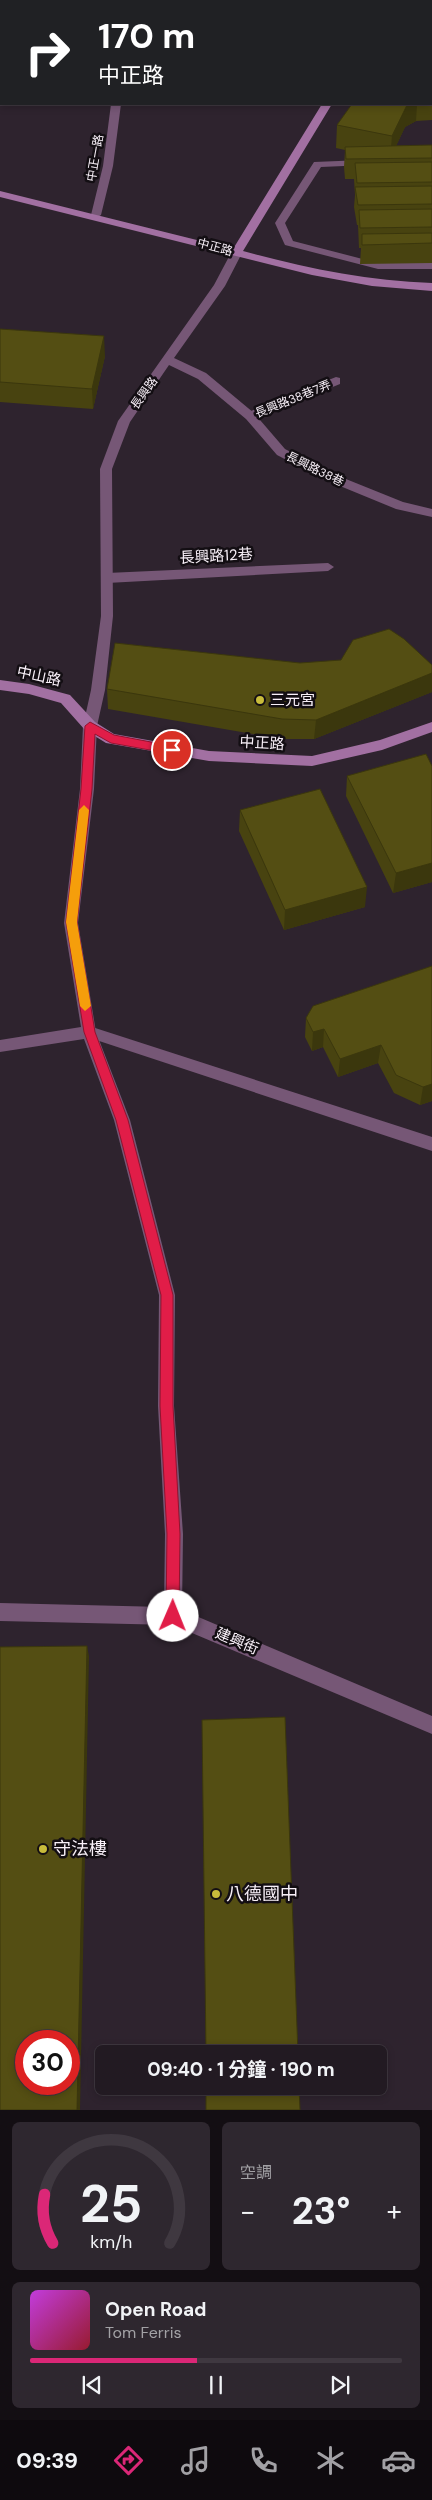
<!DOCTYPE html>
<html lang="zh-TW">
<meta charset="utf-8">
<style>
body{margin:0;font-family:"DM Sans","Noto Sans TC",sans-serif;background:#2e272f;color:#f1f3f6;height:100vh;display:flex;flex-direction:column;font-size:19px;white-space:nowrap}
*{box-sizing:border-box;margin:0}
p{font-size:16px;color:#a2a1a5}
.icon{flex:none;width:28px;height:28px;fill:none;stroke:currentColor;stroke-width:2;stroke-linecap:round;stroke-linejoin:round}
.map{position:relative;height:2110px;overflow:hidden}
.panel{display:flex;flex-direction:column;gap:12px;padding:12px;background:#130e13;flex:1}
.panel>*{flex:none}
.banner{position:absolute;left:0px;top:0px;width:432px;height:105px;box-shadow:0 2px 8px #0003,0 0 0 1px #3f3840;background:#202124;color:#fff;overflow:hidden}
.speed{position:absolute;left:15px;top:2030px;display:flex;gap:10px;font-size:25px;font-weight:700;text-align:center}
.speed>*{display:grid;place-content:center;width:65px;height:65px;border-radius:50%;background:#221a22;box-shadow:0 2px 8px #0003,0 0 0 1px #3f3840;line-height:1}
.speed .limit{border:8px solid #d22;background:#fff;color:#111}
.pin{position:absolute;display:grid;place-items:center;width:42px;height:42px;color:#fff;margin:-21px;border:2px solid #fff;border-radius:50%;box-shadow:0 1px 5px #0007}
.me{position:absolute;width:55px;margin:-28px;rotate:1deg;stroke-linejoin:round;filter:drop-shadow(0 0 4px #0008)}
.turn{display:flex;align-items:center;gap:18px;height:105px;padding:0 15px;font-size:22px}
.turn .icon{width:65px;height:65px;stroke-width:2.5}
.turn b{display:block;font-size:35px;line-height:42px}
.big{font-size:38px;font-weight:700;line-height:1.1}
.panel .card{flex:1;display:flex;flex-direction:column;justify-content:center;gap:8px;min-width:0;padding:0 18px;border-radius:8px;background:#2e272f}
.panel .dial{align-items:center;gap:0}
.dial svg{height:130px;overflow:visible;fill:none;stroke:#3f3840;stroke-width:7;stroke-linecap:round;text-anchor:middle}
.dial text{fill:#f1f3f6;stroke:none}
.song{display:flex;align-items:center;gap:15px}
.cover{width:60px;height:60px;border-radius:8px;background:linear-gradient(135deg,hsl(290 70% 55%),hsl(350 70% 35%))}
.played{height:5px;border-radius:2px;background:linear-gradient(90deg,#db2777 45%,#3f3840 45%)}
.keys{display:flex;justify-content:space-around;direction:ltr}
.heat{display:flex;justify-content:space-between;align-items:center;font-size:28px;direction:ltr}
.panel .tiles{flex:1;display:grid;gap:12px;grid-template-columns:1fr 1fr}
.card:last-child{grid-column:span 2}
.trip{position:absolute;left:95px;top:2045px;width:292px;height:50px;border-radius:8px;background:#221a22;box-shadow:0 2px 8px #0003,0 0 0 1px #3f3840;font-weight:700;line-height:50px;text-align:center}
.tab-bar{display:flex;height:80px;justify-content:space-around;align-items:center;background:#0e0a0e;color:#a2a1a5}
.tab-bar .icon{width:35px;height:35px}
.tab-bar .on{color:#db2777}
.tab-bar b{font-size:22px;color:#f1f3f6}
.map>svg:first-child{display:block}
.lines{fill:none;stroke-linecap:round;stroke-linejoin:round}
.lane{fill:#765776;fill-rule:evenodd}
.street{fill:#765776;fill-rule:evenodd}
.secondary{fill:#a270a2;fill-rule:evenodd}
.wall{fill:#484310}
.shaded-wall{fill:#3b370d}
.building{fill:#544e13;stroke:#3b370d;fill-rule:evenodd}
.route{fill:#e11d48;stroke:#92132f}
.slow{fill:#f59e0b}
.poi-dot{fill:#c8bb3b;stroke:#130e13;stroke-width:2}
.labels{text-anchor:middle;stroke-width:5;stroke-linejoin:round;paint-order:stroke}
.far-street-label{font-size:12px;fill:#f8f0f8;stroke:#130e13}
.street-label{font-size:15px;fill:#f8f0f8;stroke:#130e13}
.poi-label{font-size:15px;fill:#f8f0f8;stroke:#130e13;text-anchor:start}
.near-poi-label{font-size:18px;fill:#f8f0f8;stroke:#130e13;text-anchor:start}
</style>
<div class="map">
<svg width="432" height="2110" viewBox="0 0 432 2110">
<rect width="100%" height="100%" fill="#2e232e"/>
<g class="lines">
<path class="lane" d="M336 377 340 378V384L254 419 250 420 244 416 246 413Z
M328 563 334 567 328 571 107 583 101 578 107 573Z
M89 1026 432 1137V1151L84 1036 82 1032 84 1028Z"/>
<path class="street" d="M118 0H128V1H118Z
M431 43H432V49H431Z
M111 104H121L113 166 101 215 96 218 91 215 103 166Z
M363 160 367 161V165L321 167 285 223 293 241 378 263H432V269H378L285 245 284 243 275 223 314 162Z
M236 250 242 253 225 286 174 358 206 373 254 413 285 449 331 473 403 502 432 509V517L396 509 323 479 277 455 246 419 198 379 169 365 130 422 112 469 113 616 105 690 97 726 94 789 78 923 96 1032 130 1120 175 1295 174 1406 183 1534 182 1610 432 1716V1734L173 1625 0 1621V1603L164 1607 165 1534 158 1406 159 1295 114 1120 84 1039 0 1052V1040L81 1027 64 923 80 789 83 726 91 690 101 616 100 469 118 421 214 285 232 251Z"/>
<path class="secondary" d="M322 104H332L243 251C305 268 367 281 432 283V291L372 286 312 275 0 197V191L233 249Z
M0 680 29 684 70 695 95 722 114 734 209 751 312 756 380 740 432 722V732L382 750 312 766 209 761 106 743 85 730 61 703 29 694 0 690Z"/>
</g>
<path class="wall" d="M431 52H432V120L416 121 405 127 396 146 432 145V263L360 264 361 248H359L358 225H357L354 207 355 195 354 179H345L344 167 345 150 336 148 337 125 352 104H431Z
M0 329 105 356 93 409 0 402Z
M300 663 432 665V692L314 739H282L108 709 107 689Z
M432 766V882L393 893 346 796 347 776Z
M240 810 365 907 284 930 239 831Z
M432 966V1101L420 1105 394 1093 378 1063 338 1077 323 1047 312 1051 305 1037 306 1018Z"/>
<path class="shaded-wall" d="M409 104H417L416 121 405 127 390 159 392 136 407 105Z
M104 336 105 356 93 409 92 389Z
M432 673V692L314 739 316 720Z
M432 863V882L393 893 396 873Z
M367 887 365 907 284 930 285 910Z
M324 1029 323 1047 312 1051 313 1032Z
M381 1045 378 1063 338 1077 340 1059Z
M432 1084V1101L420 1105 423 1087Z
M87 1646 89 1656 80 2110H77Z"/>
<path class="building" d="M170 0H261V1H170Z
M431 52H432V97H431Z
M352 104H409L407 105 392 136 337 125Z
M432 145V158L346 159 345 147Z
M432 162V182L357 183 355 163Z
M432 186V204L358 205 355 187Z
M432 209V227L360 228 359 210Z
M432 233V243L362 245V234Z
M0 329 104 336 92 389 0 382Z
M389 629 404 639 432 665V673L316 720 282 719 107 689 115 643 300 663 341 660 353 640Z
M426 754 432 766V863L396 873 347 776Z
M320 789 367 887 285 910 240 810Z
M432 966V1084L423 1087 396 1075 381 1045 340 1059 324 1029 313 1032 306 1018 313 1006Z
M87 1646 77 2110H0V1647ZM26 2041H69V2084H26Z
M285 1717 298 2054H206L202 1720Z
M206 2086H299L300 2110H206Z"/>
<path class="route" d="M90 722 114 735 172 746 177 750 172 754 111 743 95 734 92 789 77 922 95 1032 128 1120 173 1295V1406L180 1534 179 1616 178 1621 173 1623 168 1621 166 1616 167 1534 160 1406 161 1295 116 1120 84 1032 66 922 81 789 85 726Z"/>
<path class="slow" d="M84 805 89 810 77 922 91 1006 85 1011 80 1006 66 922 79 810Z"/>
<g class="poi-dot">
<circle cx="260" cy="700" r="5"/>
<circle cx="43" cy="1849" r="5"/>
<circle cx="216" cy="1894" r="5"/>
</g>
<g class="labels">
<g class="far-street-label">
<text transform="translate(95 158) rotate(-80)" y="4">中正一路</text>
<text transform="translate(215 247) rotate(15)" y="4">中正路</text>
<text transform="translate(144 393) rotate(-54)" y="4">長興路</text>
<text transform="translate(293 399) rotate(-22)" y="4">長興路38巷7弄</text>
<text transform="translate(315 469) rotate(26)" y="4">長興路38巷</text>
</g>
<g class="street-label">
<text transform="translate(216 556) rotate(-3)" y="5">長興路12巷</text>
<text transform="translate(39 676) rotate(12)" y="5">中山路</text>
<text transform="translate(262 743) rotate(3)" y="5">中正路</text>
<text transform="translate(237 1641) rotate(23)" y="5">建興街</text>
</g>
<g class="poi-label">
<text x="270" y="705">三元宮</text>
</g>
<g class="near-poi-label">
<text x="53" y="1855">守法樓</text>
<text x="226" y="1900">八德國中</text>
</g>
</g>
</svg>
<div class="speed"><div class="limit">30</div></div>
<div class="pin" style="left:172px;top:750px;background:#d93025"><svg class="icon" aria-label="arrive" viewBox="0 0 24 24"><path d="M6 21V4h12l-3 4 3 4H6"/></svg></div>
<svg class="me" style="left:173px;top:1616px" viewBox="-20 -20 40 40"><circle r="19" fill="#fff"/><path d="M0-13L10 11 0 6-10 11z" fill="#e11d48"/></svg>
<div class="trip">09:40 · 1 分鐘 · 190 m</div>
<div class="banner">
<div class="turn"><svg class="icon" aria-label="right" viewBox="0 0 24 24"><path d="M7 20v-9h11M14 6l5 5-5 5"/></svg><div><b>170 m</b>中正路</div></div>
</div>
</div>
<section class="panel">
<div class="tiles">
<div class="card dial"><svg viewBox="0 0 100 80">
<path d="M14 69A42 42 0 1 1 86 69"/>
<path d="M14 69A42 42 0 0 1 9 39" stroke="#db2777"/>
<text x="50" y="56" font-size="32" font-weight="700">25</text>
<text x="50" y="72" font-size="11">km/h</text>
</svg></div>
<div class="card"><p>空調</p>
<div class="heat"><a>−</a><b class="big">23°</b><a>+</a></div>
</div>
<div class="card">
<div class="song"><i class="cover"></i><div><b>Open Road</b><p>Tom Ferris</p></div></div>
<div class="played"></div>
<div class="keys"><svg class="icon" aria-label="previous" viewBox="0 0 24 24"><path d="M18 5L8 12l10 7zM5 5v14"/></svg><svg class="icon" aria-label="pause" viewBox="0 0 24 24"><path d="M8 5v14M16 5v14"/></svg><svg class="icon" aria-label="next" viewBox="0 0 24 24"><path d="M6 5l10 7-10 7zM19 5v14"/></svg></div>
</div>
</div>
</section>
<nav class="tab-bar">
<b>09:39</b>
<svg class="icon on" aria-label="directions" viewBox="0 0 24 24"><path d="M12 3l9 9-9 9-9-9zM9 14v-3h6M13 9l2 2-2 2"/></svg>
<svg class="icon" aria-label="music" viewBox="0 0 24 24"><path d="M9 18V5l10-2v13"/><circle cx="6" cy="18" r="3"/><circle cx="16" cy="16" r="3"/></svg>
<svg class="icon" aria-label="phone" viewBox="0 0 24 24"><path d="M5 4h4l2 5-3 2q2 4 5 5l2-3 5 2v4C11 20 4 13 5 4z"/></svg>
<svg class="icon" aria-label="climate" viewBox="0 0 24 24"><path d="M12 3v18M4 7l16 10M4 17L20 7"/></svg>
<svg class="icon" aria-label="car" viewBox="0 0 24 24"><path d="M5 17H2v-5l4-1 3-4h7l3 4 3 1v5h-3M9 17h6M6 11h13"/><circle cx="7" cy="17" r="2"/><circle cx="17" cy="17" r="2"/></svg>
</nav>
